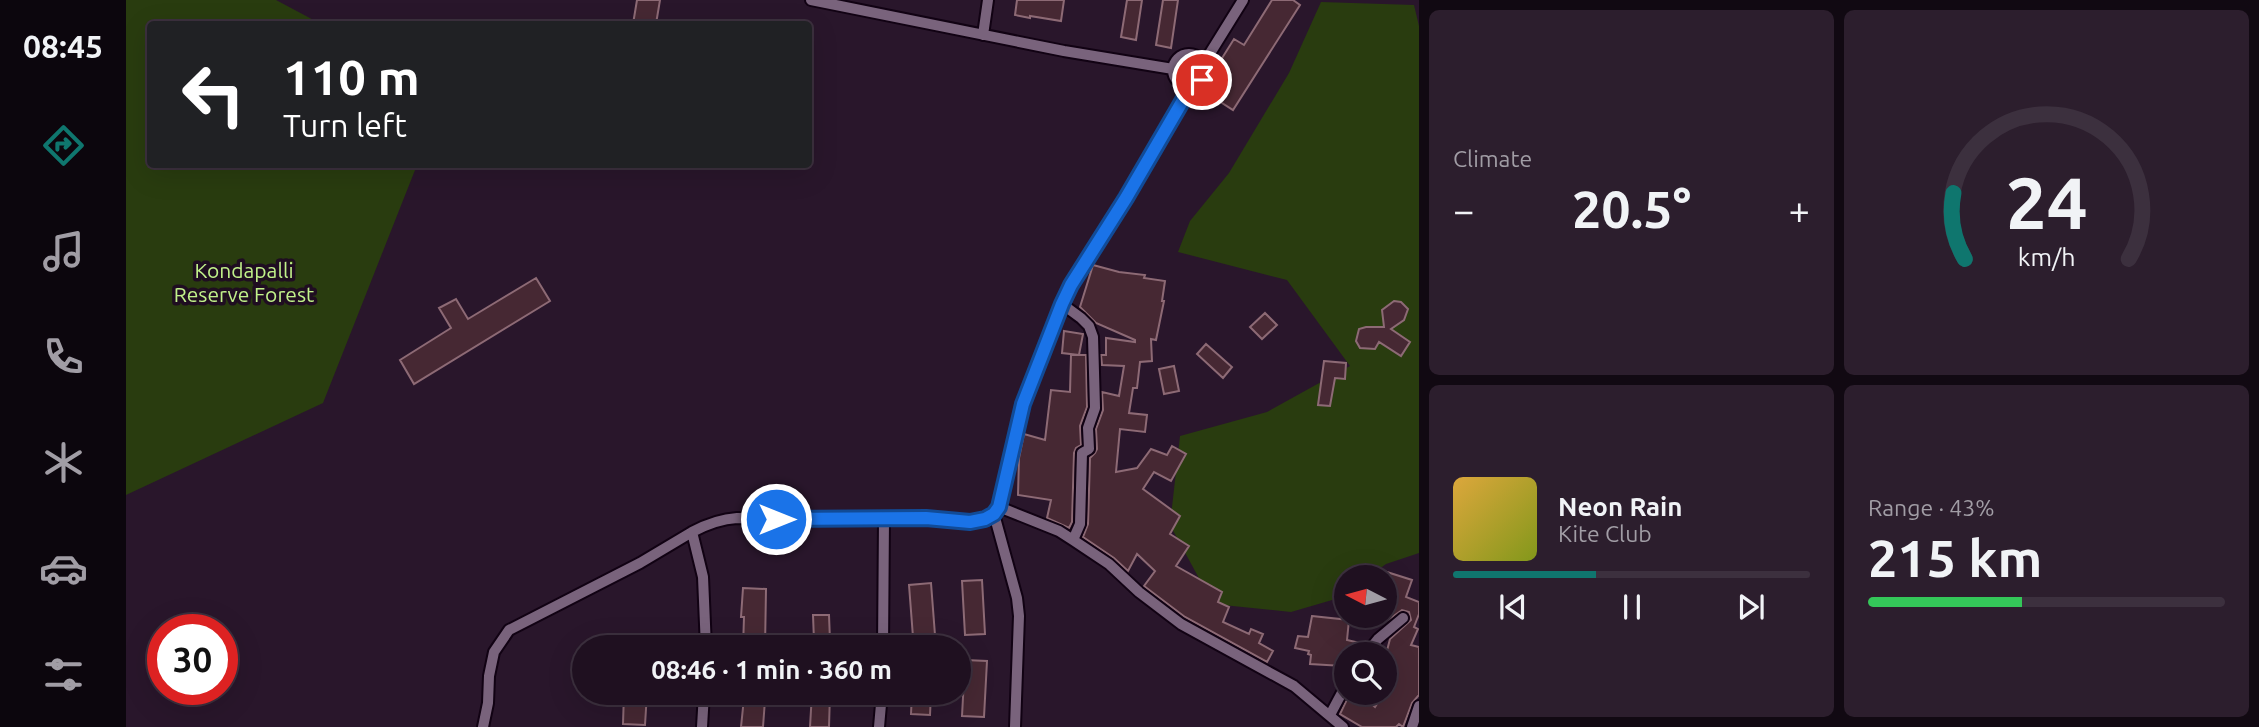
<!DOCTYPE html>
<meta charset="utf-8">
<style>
body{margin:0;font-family:Ubuntu,sans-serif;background:#2c1e2d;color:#f1f3f6;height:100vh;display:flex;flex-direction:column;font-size:26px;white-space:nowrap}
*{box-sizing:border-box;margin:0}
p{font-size:23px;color:#a19da5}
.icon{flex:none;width:38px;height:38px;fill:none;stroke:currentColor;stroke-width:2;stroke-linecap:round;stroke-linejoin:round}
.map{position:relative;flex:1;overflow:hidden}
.side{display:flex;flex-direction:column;gap:10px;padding:10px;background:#110912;width:840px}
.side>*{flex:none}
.hud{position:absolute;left:21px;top:21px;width:665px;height:147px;border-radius:7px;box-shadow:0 7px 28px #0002,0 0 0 2px #3c303e;background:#202124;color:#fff;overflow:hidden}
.needle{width:46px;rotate:276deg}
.fabs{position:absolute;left:1208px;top:565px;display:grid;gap:14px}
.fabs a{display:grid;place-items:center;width:63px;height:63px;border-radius:50%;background:#1f1020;box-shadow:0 7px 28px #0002,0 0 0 2px #3c303e;font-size:35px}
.speed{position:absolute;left:21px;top:614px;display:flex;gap:14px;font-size:35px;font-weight:700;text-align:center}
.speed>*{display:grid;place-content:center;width:91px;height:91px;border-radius:50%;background:#1f1020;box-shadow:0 7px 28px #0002,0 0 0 2px #3c303e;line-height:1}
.speed .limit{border:10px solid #d22;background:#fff;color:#111}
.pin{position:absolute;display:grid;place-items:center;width:60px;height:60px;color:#fff;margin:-30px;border:4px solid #fff;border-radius:50%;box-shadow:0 2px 7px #0007}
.me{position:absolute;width:77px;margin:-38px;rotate:90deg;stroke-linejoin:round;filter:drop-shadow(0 0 5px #0008)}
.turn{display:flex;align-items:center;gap:24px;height:147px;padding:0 21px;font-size:32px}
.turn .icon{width:91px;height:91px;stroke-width:2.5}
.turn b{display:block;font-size:49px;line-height:60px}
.big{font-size:52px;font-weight:700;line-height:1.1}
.side .tile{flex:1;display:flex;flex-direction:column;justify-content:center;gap:10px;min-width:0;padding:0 24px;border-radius:10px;background:#2c1e2d}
.side .dial{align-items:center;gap:0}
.dial svg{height:182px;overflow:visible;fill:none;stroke:#3c303e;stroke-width:7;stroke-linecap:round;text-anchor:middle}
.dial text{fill:#f1f3f6;stroke:none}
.song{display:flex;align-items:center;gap:21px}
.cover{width:84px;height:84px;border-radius:10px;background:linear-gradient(135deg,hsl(40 70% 55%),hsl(70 70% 35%))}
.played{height:7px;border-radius:4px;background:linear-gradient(90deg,#0f766e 40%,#3c303e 40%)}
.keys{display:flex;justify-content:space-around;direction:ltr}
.heat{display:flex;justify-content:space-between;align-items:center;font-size:38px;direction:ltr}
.charge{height:10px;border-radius:5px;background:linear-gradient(90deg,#34c759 43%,#3c303e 0)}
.side .tiles{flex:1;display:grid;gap:10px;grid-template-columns:repeat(2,1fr)}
.trip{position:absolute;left:446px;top:635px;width:399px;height:70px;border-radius:35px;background:#1f1020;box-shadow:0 7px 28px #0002,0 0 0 2px #3c303e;font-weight:700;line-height:70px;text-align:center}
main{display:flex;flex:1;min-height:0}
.tabs{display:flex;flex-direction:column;width:126px;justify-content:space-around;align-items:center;background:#0c060d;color:#a19da5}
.tabs .icon{width:49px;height:49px}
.tabs .on{color:#0f766e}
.tabs b{font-size:32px;color:#f1f3f6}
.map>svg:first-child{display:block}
.green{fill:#293c0f}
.building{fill:#462833;stroke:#8d6a75;stroke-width:2}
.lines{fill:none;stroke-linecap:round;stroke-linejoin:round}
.minor-casing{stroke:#110213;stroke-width:14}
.minor{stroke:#79637c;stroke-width:10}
.route-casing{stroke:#114b97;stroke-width:18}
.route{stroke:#1a73e8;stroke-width:12}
.labels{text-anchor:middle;stroke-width:7;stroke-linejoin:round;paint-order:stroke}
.park-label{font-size:21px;fill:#c1f18a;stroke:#1f0d21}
</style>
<main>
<nav class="tabs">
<b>08:45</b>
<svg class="icon on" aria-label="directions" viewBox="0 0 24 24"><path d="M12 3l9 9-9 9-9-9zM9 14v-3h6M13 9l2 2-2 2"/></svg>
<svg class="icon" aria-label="music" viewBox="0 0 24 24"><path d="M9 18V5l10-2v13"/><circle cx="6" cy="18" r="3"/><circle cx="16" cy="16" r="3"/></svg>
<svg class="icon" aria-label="phone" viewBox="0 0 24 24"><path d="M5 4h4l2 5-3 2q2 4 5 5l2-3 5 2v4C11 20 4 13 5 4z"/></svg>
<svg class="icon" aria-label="climate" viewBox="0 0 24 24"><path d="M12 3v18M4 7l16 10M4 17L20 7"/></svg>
<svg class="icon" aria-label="car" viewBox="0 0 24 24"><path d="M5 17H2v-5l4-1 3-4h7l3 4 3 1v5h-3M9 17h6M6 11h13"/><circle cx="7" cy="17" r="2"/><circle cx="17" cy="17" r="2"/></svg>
<svg class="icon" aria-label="filters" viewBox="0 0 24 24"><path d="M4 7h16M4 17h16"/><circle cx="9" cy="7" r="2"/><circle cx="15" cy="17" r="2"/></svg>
</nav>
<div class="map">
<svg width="1293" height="727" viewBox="0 0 1293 727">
<rect width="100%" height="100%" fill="#29162b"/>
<path class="green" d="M0 0H150L195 24H24V164L291 165 197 403 0 495Z
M1195 2 1288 5 1293 26V553L1260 564 1242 577 1220 578V593L1213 598 1165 612 1087 604 1044 525 1054 436 1141 412 1224 366 1161 280 1052 252 1064 221 1103 173 1163 73Z"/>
<path class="building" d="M511 0H534L530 24H507Z
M891 0H938L935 21 904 16V18L889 15Z
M1001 0H1016L1010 40 995 37Z
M1037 0H1052L1045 48 1030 45Z
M1146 0H1167L1174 5 1107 110 1076 90 1108 39 1118 45Z
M967 265 993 272 1019 275 1018 278 1039 281 1036 301H1038L1030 340 1025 339 1026 361 1014 362 1011 388H1007L1003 413 1021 415 1019 432 994 429 990 472 1011 468 1025 449 1041 455 1046 446 1060 454 1045 481 1028 472 1017 489 1054 516 1044 534 1063 546 1050 566 1096 592 1092 602 1103 607 1097 622 1123 634 1125 629 1137 634 1133 643 1147 651 1141 662 1059 617 1018 586 1029 571 1011 554 1002 571 988 558 957 537 962 524 964 458 969 453 971 449 970 429 977 410 976 392 993 396 998 366 976 365 975 355H980V338L1009 342V340L970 323 954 307Z
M410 278 424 301 288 384 274 360 325 328 313 308 330 299 342 319Z
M1268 301 1275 302 1282 309 1278 320 1265 329 1284 342 1275 356 1253 342 1249 349 1234 348 1230 341 1233 329 1240 327H1258L1256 310Z
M1139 313 1151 325 1136 339 1124 327Z
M938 331 957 334 953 355 936 353Z
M1080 344 1106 367 1097 378 1071 354Z
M945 355H960L961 407 954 426 955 445 950 448 948 453 946 522 943 528 921 518 925 500 892 495 893 458 898 434 919 440 925 390 944 392Z
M1198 361 1220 363 1219 379 1209 378 1204 406 1192 405Z
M1048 366 1053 391 1038 394 1033 369Z
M1242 566 1286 580 1280 597 1293 602V614L1288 627 1292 629 1285 645 1293 647V695L1286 703 1277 727 1273 724 1270 727H1236L1214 714 1223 695 1240 704 1242 701 1249 707 1258 693V662L1264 639 1285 620 1283 612 1276 610 1262 620 1258 619V578H1239Z
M856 580 859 634 839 635 836 581Z
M805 583 809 635 787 637 783 585Z
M617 588 640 589 639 648H617L618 617H615Z
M687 615H703L704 641H688Z
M1186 616 1223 620 1221 640 1238 644 1232 654H1218L1217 666 1184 664 1185 655 1182 654 1183 651 1169 648 1172 636 1182 637Z
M839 660 861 661 858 717 836 716Z
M498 693H521L519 725 497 724Z
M686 693H704L703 727H684Z
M786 693H805L804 715 785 714Z
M618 698 639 700 637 727H615Z"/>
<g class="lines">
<g class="minor-casing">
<path id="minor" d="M685 0 938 51 1047 69
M857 35 862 0
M1047 70a16 16 0 1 1 32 0a16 16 0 1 1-32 0Z
M1078 63 1117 0
M936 304 955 318 963 326 967 337 969 408 962 428 963 449 956 453 954 524 947 540
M873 507 933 531 947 540 983 564 1013 592 1055 624 1168 686 1217 727
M868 514 891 598 893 616 889 727
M580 648 577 577 566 532C581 524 594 519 611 518 673 520 735 518 797 518 816 518 837 525 857 520 864 518 869 513 873 507L897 404 945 285 1001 198 1061 95 1062 87
M757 648 758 519
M1240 654 1252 639 1277 618
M1204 715 1220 685
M357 727 362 703 363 676 368 652 383 630 514 563 566 532
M576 727 578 693
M753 727 756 693
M1286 727 1293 706"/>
</g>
<use href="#minor" class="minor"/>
</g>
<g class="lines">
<g class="route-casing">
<path id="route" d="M650 519 800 518 844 522 859 519 868 514 873 507 897 404 936 304 945 285 1000 198 1060 95 1062 87 1068 86 1076 80"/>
</g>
<use href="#route" class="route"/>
</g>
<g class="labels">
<g class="park-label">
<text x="118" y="278">Kondapalli<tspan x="118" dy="24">Reserve Forest</tspan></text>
</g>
</g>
</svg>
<div class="fabs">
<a><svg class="needle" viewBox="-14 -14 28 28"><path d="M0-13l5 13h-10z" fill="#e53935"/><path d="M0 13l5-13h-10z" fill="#a19da5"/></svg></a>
<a><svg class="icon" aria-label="search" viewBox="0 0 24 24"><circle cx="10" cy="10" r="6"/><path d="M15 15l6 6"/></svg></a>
</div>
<div class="speed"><div class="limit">30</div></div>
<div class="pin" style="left:1076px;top:80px;background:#d93025"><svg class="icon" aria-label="arrive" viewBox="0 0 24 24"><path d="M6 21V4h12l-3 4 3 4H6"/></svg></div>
<svg class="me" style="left:650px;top:519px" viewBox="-20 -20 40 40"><circle r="17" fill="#1a73e8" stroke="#fff" stroke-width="3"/><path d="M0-11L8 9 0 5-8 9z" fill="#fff"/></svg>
<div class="trip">08:46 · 1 min · 360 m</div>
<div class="hud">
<div class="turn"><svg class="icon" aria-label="left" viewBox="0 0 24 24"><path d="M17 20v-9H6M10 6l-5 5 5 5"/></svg><div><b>110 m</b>Turn left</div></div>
</div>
</div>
<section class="side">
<div class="tiles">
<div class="tile"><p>Climate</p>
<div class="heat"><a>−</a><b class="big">20.5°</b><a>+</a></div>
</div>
<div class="tile dial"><svg viewBox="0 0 100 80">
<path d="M14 69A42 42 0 1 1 86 69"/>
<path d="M14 69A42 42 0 0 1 9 40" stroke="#0f766e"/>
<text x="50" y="56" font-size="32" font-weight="700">24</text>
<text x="50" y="72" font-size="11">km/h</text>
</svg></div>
<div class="tile">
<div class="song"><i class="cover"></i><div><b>Neon Rain</b><p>Kite Club</p></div></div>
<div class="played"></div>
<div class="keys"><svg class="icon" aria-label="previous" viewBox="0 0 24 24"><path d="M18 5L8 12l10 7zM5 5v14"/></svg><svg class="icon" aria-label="pause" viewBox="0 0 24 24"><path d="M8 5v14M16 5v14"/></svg><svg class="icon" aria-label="next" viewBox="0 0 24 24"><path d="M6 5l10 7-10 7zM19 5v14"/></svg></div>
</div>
<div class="tile"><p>Range · 43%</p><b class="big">215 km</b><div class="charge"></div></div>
</div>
</section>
</main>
